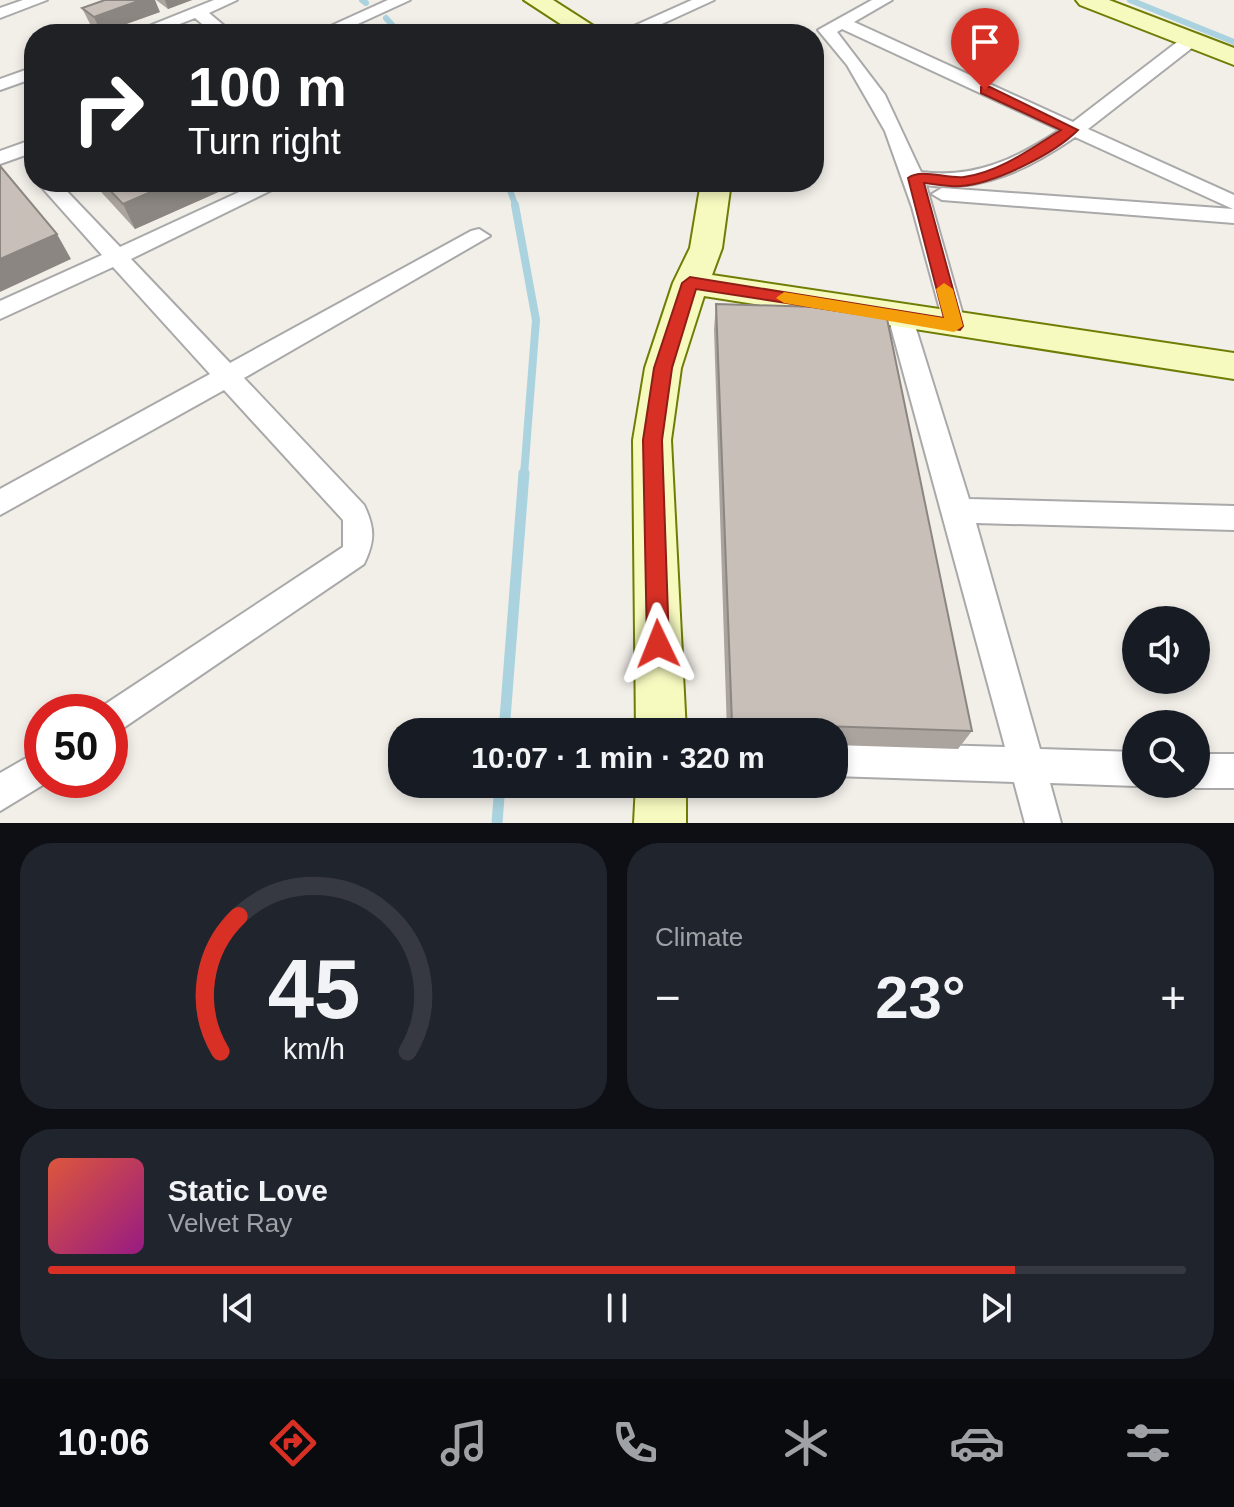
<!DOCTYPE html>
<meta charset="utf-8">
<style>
body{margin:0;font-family:Arial,sans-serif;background:#20242c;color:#f1f3f6;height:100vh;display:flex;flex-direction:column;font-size:30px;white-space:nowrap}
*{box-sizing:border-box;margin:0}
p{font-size:26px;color:#9ea1a6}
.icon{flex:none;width:44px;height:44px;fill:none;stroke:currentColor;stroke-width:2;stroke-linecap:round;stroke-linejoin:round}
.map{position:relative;height:823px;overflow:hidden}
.panel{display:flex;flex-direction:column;gap:20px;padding:20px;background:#0d0f14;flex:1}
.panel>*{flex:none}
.top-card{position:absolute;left:24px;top:24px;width:800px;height:168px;border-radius:32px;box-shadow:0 4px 12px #0003;background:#202124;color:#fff;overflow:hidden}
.fabs{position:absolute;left:1122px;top:606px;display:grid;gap:16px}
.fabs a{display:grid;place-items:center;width:88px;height:88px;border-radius:50%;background:#171b24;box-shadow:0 4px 12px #0003;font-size:40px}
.speed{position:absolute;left:24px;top:694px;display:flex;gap:16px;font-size:40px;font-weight:700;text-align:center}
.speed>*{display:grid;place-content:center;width:104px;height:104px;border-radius:50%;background:#171b24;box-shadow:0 4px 12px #0003;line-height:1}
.speed .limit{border:12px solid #d22;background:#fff;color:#111}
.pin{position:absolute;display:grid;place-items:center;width:68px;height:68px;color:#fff;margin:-82px -34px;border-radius:50% 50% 50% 0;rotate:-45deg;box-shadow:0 0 8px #0007}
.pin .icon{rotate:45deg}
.me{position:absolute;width:88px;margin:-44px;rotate:358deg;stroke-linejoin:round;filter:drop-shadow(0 0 6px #0008)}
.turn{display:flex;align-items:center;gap:28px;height:168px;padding:0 32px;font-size:36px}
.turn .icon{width:104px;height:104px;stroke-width:2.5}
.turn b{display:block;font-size:56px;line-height:68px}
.big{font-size:60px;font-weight:700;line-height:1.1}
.panel .card{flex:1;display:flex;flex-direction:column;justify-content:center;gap:12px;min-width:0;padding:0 28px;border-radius:32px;background:#20242c}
.panel .dial{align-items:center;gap:0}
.dial svg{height:208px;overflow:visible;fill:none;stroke:#363941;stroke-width:7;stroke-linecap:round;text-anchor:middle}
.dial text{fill:#f1f3f6;stroke:none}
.song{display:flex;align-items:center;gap:24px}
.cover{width:96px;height:96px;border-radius:12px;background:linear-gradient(135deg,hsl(10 70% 55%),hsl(310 70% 35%))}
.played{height:8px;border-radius:4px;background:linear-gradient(90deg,#d93025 85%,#363941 85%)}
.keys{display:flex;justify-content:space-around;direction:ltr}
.heat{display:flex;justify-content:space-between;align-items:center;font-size:44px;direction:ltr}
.panel .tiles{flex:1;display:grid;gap:20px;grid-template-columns:1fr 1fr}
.card:last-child{grid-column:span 2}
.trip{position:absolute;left:388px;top:718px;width:460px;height:80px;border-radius:32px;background:#171b24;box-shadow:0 4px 12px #0003;font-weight:700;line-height:80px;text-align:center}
.dock{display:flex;height:128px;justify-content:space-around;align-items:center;background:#090b0e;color:#9ea1a6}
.dock .icon{width:56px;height:56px}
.dock .current{color:#d93025}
.dock b{font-size:36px;color:#f1f3f6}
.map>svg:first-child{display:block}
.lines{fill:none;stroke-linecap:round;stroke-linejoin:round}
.stream-far2{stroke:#aad3df;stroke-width:6}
.stream-far1{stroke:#aad3df;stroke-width:8}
.stream{stroke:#aad3df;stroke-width:11}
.street-casing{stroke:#a9a9a9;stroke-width:4}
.secondary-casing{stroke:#707d05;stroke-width:4}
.street{fill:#fff;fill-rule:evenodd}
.secondary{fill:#f7fabf;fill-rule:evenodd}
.wall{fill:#aba49e}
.shaded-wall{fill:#8b8681}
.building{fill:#c7bfb8;stroke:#8b8681;stroke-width:2}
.route{fill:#d93025;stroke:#8d1f18;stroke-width:2}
.slow{fill:#f59e0b}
</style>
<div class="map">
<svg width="1234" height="823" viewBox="0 0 1234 823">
<rect width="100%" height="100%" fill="#f2efe9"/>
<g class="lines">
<path class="stream-far2" d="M362 0 366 3
M1130 0 1234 42
M386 18 400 34
M507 182 516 207"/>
<path class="stream-far1" d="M515 205 536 320 524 475"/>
<path class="stream" d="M504 732 524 473
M497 823 500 784"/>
<g class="street-casing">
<path id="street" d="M23 0H47L0 18V8Z
M214 0H237L209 13 234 34H214L195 18 154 34H129Z
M388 0H410L336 34H313Z
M692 0H714L640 34H616Z
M872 0H892L854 22 1073 122 1185 36H1197V44L1088 129 1234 195V223L942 200 932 194 942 188 1233 209 1075 137C1030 168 981 193 926 185L966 326 962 332H946L912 207 885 131 847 65 818 30ZM842 29 1060 130C1016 159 975 179 921 172L885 95 837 32Z
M34 67V78L0 90V79Z
M34 139V152L0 164V151Z
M37 182H58L120 247 261 182H288L131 259 230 363 471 231 479 229 490 236 244 378 364 505C375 528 375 541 364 564L110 737V712H97L98 709 343 547V520L224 390 0 515V489L210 374 113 267 0 319V301L102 255Z
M900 308 908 310 912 316 969 499 1234 506V530L976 523 1040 749 1136 752V784H1141L1136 786 1050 783 1061 823H1025L1014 782 834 776V742L1005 747 888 316 892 310Z
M42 749V780H51L0 811V773Z
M1196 754H1234V788H1196L1186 784H1196Z"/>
</g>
<g class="secondary-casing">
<path id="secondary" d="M524 0H553L606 34H576Z
M1076 0H1109L1234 48V65L1080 5Z
M701 182H731L722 248 712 275 1234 353V379L704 296 681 368 671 440 686 732H636L633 440 645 368 673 283 690 248Z
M636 784H686V823H634Z"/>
</g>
<use href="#street" class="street"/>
<use href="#secondary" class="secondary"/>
</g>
<path class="wall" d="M156 0H192L168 9Z
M82 8 160 12 101 33 90 24Z
M92 182H241L135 229Z
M716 304 972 731 958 749 834 745V732H727L714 329Z"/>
<path class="shaded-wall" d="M141 0H155L160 12 101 33 94 17Z
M165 0H192L168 9Z
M174 182H241L135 229 123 204Z
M57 234 71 259 0 292V259Z"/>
<path class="building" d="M105 0H141L94 17 82 8Z
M0 166 57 234 0 259Z
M102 182H174L123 204Z
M716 304 885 309 972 731 732 723Z"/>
<path class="route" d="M981 87H990L1078 130C1054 154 996 183 961 186 949 187 936 184 924 183L963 326 960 330 696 289 672 368 662 440 669 644 666 652 658 655 650 652 647 644 643 440 654 368 682 283 690 277 944 318 908 178C921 168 947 179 964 177 1000 172 1030 149 1061 130L981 93Z"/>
<path class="slow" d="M944 283 953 289 963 326 954 332 784 303 776 298 784 292 944 318 936 289Z"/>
</svg>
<div class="fabs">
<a><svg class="icon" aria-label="sound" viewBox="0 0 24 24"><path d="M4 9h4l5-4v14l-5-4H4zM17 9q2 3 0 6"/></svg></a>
<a><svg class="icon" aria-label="search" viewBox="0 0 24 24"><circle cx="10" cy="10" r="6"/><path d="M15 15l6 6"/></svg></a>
</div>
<div class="speed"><div class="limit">50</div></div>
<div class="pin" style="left:985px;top:90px;background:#d93025"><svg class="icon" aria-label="arrive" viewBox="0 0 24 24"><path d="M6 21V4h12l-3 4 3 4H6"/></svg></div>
<svg class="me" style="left:658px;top:644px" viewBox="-20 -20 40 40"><path d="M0-17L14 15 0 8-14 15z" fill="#d93025" stroke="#fff" stroke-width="4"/></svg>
<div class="trip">10:07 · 1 min · 320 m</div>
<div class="top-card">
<div class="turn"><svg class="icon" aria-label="right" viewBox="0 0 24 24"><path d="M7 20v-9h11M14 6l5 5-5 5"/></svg><div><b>100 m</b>Turn right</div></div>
</div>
</div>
<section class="panel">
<div class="tiles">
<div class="card dial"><svg viewBox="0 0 100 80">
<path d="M14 69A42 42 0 1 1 86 69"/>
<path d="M14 69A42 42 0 0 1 21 17" stroke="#d93025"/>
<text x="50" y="56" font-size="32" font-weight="700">45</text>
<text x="50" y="72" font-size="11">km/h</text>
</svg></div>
<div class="card"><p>Climate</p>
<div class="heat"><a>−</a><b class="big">23°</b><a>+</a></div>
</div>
<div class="card">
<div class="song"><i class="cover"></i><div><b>Static Love</b><p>Velvet Ray</p></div></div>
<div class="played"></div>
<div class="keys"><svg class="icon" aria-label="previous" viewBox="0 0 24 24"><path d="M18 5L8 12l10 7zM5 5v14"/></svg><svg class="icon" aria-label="pause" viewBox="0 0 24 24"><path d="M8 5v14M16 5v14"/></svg><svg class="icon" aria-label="next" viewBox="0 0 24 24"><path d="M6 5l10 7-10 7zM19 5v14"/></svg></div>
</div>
</div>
</section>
<nav class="dock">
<b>10:06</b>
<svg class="icon current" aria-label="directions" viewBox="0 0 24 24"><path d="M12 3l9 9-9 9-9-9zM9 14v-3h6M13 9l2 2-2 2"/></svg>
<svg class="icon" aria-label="music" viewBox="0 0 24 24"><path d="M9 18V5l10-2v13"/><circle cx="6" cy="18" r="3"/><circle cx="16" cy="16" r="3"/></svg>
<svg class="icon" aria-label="phone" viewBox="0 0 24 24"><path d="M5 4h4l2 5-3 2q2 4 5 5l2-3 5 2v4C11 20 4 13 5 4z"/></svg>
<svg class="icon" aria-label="climate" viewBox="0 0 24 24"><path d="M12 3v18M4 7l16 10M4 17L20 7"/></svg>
<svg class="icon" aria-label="car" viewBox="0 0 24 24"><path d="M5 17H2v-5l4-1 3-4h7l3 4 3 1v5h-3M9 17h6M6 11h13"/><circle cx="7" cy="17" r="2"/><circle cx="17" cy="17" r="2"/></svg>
<svg class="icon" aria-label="filters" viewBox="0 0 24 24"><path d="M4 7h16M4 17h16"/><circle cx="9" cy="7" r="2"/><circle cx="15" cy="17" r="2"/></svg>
</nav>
